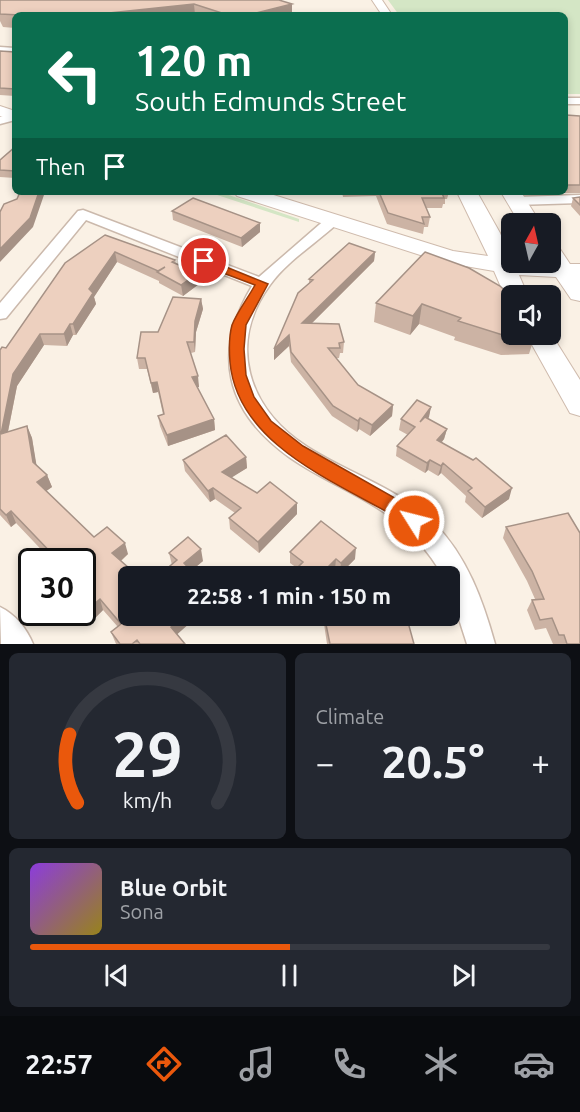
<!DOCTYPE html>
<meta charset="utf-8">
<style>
body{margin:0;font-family:Ubuntu,sans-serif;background:#242831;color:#f1f3f6;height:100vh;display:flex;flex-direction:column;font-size:22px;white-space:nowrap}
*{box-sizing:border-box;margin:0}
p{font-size:20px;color:#9ea1a6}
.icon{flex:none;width:33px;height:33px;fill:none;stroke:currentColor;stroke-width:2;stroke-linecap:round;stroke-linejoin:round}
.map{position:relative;height:644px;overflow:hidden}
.side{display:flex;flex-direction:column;gap:9px;padding:9px;background:#0d0f14;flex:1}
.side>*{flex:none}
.banner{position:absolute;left:12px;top:12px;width:556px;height:183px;border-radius:9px;box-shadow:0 3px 9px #0003;background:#0b6e4f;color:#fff;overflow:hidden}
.needle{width:39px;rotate:8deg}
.buttons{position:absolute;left:501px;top:213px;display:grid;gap:12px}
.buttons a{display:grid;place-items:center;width:60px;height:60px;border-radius:9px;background:#171b24;box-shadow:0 3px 9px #0003;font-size:30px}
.speed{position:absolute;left:18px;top:548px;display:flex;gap:12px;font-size:30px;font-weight:700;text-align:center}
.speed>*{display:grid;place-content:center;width:78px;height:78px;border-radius:50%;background:#171b24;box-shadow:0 3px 9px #0003;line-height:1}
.speed .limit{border:3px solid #111;border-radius:9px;background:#fff;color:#111}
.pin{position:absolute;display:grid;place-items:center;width:51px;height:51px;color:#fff;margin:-26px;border:3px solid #fff;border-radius:50%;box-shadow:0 2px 6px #0007}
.me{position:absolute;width:66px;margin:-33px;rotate:306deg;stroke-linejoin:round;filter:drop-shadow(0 0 4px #0008)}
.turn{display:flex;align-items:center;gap:21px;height:126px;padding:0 24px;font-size:27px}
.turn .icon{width:78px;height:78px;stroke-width:2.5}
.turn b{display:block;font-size:42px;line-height:51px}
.then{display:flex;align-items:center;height:57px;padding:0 24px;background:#0003;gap:12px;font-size:22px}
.big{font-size:45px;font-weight:700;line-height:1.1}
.side .tile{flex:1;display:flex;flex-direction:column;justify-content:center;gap:9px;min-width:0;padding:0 21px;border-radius:9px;background:#242831}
.side .dial{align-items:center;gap:0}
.dial svg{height:156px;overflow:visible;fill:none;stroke:#363941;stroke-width:7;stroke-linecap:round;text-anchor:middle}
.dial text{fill:#f1f3f6;stroke:none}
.song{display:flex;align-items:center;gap:18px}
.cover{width:72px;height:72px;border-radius:9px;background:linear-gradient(135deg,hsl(270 70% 55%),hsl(50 70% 35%))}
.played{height:6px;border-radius:3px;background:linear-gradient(90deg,#ea580c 50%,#363941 50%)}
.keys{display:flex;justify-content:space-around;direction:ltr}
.heat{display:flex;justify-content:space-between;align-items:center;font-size:33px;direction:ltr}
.side .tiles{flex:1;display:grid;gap:9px;grid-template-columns:1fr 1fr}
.tile:last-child{grid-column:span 2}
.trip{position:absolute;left:118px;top:566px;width:342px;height:60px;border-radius:9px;background:#171b24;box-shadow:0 3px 9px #0003;font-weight:700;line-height:60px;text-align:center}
.tab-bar{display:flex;height:96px;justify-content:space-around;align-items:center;background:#090b0e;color:#9ea1a6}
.tab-bar .icon{width:42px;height:42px}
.tab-bar .on{color:#ea580c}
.tab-bar b{font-size:27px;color:#f1f3f6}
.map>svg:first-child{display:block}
.green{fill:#d4e6c5}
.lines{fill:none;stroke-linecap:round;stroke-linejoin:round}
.minor-casing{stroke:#cbb9ac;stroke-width:3}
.secondary-casing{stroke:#cfbbad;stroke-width:2}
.minor{fill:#fff;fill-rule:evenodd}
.secondary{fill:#fff;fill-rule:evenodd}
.wall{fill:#ccb3a4}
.shaded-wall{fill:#a69286}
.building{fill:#edd0bf;stroke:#a69286;stroke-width:1.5}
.route{fill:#ea580c;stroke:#983908;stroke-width:1.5}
</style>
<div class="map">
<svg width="580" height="644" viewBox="0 0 580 644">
<rect width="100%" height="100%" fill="#faf1e5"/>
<path class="green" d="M388 0H580V94H566V15H399Z
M208 192H220L299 219V222Z"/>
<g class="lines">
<g class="minor-casing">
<path id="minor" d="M0 47 15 48V54L0 53Z
M566 98H580V104H566Z
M15 113V120L0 124V117Z
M580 195V203L516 205 509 201 516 197Z
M83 210 259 277 327 218H337L339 221 337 224C315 244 287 261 270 285 227 344 248 408 306 446 347 473 397 487 434 523 467 556 483 601 495 644H467L450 591V576H443C429 552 411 531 388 515 357 493 320 479 289 457 225 411 212 353 252 286L86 220 6 318 0 319V303L78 211Z
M0 607C15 614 27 629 33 644H1Z"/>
</g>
<g class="secondary-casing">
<path id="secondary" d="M372 0H382L392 15H382Z
M0 106 15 111V121L0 116Z
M234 192H264L453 251 488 256 457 192H477L500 233 512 262H550V244L558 246 570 264H580V301L571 299 556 277 519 275 528 296H512V302L507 301 494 271 442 262 237 196Z
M501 192H521L541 224H520Z
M550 332 580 380V416L570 413 526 334H550Z"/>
</g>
<use href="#minor" class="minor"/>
<use href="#secondary" class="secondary"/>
</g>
<path class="wall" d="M0 0H279L292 15H15V28L3 27 0 21Z
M0 51 15 52V96L0 95Z
M566 115 580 116V193H561L560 192H566Z
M15 147V178L0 177V160Z
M342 192H449L447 199H445V204H443L442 208H426L430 217 428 227H424L423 234 387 224 376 196 343 197Z
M580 197V216L571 206 573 198Z
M172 211 260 223V232L242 247 173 220Z
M105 235 175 260 176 264 199 284 183 296 159 283V281L117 262 94 297 96 304 76 335H73L67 346 44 345 17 386 8 432 27 426 32 438 36 465 47 475 52 487 46 491 94 537 128 554 121 561 185 644H116L111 632 118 627 103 610 96 617 82 603V561H52L16 523 11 527 0 515V350L6 348Z
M375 252 374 261 312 323 344 342 343 353H340L339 358H336L358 385 393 405 392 416 370 436 359 429 357 432 332 416 291 362 289 346 274 360V349L309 283V279Z
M425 252 535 335 529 354 501 355 454 340 455 337 419 324 410 335 374 322 376 303Z
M201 299 203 309 196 332 195 352 191 353 199 387H197L214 419 215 430 168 446 160 426 158 416 163 414 158 392 153 393 147 369H139L137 358 158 332Z
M431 407 428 419 447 429 444 439 442 442 509 499 482 518 465 502 466 496 441 473 438 476 428 470 425 473 396 456 397 446 408 435 399 430 401 419Z
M246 457 247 468 231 477 257 493 297 514 259 553 230 529 229 518 235 513 215 499 210 502 185 471 183 460Z
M506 527 580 644H553L546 628 535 630 527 610 532 600 535 599 527 581 503 538Z
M290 552 355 559 340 574 335 569 329 576H294V571L297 568 290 563Z
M169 553 203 561 191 571 172 565Z
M324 615 363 619 414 644H327L324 624Z"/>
<path class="shaded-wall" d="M194 4 195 15H90Z
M292 4V15H248Z
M82 13 83 15H55Z
M39 192H45L33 227 0 262V249Z
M260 223V232L242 247 241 238Z
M115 252 117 262 94 297 96 304 76 335 73 324 89 289Z
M375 252 374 261 302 333V323Z
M198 273 199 284 183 296 181 285Z
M201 299 203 309 196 332 195 352 194 342 195 321Z
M422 304 419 324 410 335 413 316Z
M70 324 73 335 67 346 64 334Z
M40 334 44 345 17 386 5 446 1 434 13 374Z
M289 335V346L274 360V349Z
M198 376 199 387 193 388 192 377Z
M157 382 158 392 153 393 151 383Z
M393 405 392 416 370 436 372 425Z
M431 407 429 417 418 432 420 422Z
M360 418 359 429 357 432 358 421Z
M214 419 215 430 168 446 167 435Z
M27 426 32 438 38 474 33 462Z
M447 429 444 439 435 450 437 440Z
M246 457 247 468 223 483 222 472Z
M430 460 428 470 425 473 427 463Z
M443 463 441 473 438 476 441 466Z
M47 475 52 487 42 494 37 482Z
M213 488 215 499 210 502 208 491Z
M512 488 509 499 482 518 485 507Z
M297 503V514L259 553 258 542Z
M11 511 16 523 11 527 6 515Z
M125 543 128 554 116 565 112 553Z
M356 548 355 559 340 574 341 563Z
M201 549 203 561 186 575 184 563Z
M336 559 335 569 329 576H320Z
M100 599 103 610 96 617 92 606Z
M185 615H199L173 638 171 627Z"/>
<path class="building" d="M0 0H279L292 4 248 15H228L194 4 90 15H84L82 13 55 15H20L0 14Z
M0 51 15 52V89L0 88Z
M566 115 580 116V185H566Z
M15 147V171L0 170V160Z
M20 192H39L30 218 0 249V212L4 204 17 199Z
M379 192H446V193H442L444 198H422L430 217H422L424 224 388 213Z
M580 197V205L573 198Z
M193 198 260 223 241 238 172 211Z
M105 235 175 260 172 262 198 273 181 285 157 272 165 267 158 271 115 252 89 289 93 293 73 324H70L64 334H40L13 374 1 434 27 426 33 462 47 475 37 482 94 537 107 527 125 543 112 553 138 576H129V615H185L171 627 185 644H140L137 640 132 644H120L111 632 121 624 100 599 92 606 82 596V561H59L11 511 6 515 0 509V350L2 347 6 348 65 263Z
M349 243 375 252 302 323 339 324 344 342 339 343 340 348H328L358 385 393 405 372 425 360 418 358 421 333 406 291 352 289 335 274 349 298 293 313 280 309 279Z
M425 252 469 268 500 286 512 297V334L535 335 506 336 458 321 461 318 422 304 413 316 376 303Z
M173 297 201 299 195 321 194 342H187L198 376 192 377 214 419 167 435 158 416 164 414 157 382 151 383 145 358H137L141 332H158Z
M417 400 431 407 420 422 425 417 447 429 437 440 473 460 476 458 512 488 485 507 468 491 472 488 443 463 441 466 430 460 427 463 397 446 415 427 401 419Z
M226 435 246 457 222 472 257 493 270 482 297 503 258 542 229 518 241 508 213 488 208 491 183 460Z
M568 513 580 533V644H567L564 635H559L552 618 540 620 532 600 544 599 532 571 506 527Z
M321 521 356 548 341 563 336 559 320 575 317 572 312 576H301L294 571 303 562 290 552Z
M188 537 201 549 184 563 196 576H158L177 560 169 553Z
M324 615H362L363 619 390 615H406L414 644H330Z"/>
<path class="route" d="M204 258 268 284 246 325 244 349 246 375 254 397 271 421 303 446 409 506 424 521 421 527C410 531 404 524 396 517 334 481 237 444 230 362 229 350 229 336 232 325 237 312 248 298 255 285L199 264V259Z"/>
</svg>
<div class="buttons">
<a><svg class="needle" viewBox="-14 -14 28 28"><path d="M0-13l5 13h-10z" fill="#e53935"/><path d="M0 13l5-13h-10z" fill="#9ea1a6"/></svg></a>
<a><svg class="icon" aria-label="sound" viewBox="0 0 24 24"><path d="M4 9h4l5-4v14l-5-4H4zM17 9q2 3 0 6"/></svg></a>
</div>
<div class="speed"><div class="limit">30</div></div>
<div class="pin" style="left:204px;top:261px;background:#d93025"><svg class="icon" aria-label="arrive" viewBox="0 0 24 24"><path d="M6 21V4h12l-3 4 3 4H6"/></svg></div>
<svg class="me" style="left:414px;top:521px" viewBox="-20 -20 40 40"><circle r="17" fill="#ea580c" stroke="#fff" stroke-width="3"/><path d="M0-11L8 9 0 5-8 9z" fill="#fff"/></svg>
<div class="trip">22:58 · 1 min · 150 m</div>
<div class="banner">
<div class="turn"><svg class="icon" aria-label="left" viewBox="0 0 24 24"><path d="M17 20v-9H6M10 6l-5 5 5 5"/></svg><div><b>120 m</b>South Edmunds Street</div></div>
<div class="then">Then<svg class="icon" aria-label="arrive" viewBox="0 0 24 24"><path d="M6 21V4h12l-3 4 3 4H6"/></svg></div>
</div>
</div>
<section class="side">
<div class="tiles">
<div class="tile dial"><svg viewBox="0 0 100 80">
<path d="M14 69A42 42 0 1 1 86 69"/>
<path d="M14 69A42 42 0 0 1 10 34" stroke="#ea580c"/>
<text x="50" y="56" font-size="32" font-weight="700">29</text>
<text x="50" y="72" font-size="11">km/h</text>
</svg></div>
<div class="tile"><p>Climate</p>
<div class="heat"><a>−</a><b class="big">20.5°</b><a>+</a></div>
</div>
<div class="tile">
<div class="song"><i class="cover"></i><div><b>Blue Orbit</b><p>Sona</p></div></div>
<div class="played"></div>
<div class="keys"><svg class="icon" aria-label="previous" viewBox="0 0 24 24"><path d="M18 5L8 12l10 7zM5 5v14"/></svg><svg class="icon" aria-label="pause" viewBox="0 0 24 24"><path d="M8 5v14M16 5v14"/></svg><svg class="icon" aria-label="next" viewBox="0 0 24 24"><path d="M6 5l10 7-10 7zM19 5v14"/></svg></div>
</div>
</div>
</section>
<nav class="tab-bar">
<b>22:57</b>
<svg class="icon on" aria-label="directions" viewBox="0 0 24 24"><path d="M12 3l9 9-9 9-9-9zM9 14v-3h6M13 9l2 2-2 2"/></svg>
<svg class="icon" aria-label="music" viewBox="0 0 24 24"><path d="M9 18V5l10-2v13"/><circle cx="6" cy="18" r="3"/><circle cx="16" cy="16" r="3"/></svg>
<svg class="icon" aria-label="phone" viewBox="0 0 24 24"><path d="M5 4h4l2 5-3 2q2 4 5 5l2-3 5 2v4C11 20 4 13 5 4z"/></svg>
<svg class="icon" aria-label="climate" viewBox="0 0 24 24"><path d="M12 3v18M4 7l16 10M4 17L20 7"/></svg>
<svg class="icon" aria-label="car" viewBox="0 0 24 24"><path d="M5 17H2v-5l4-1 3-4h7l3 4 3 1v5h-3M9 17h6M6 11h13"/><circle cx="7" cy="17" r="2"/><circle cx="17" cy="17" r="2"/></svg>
</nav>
